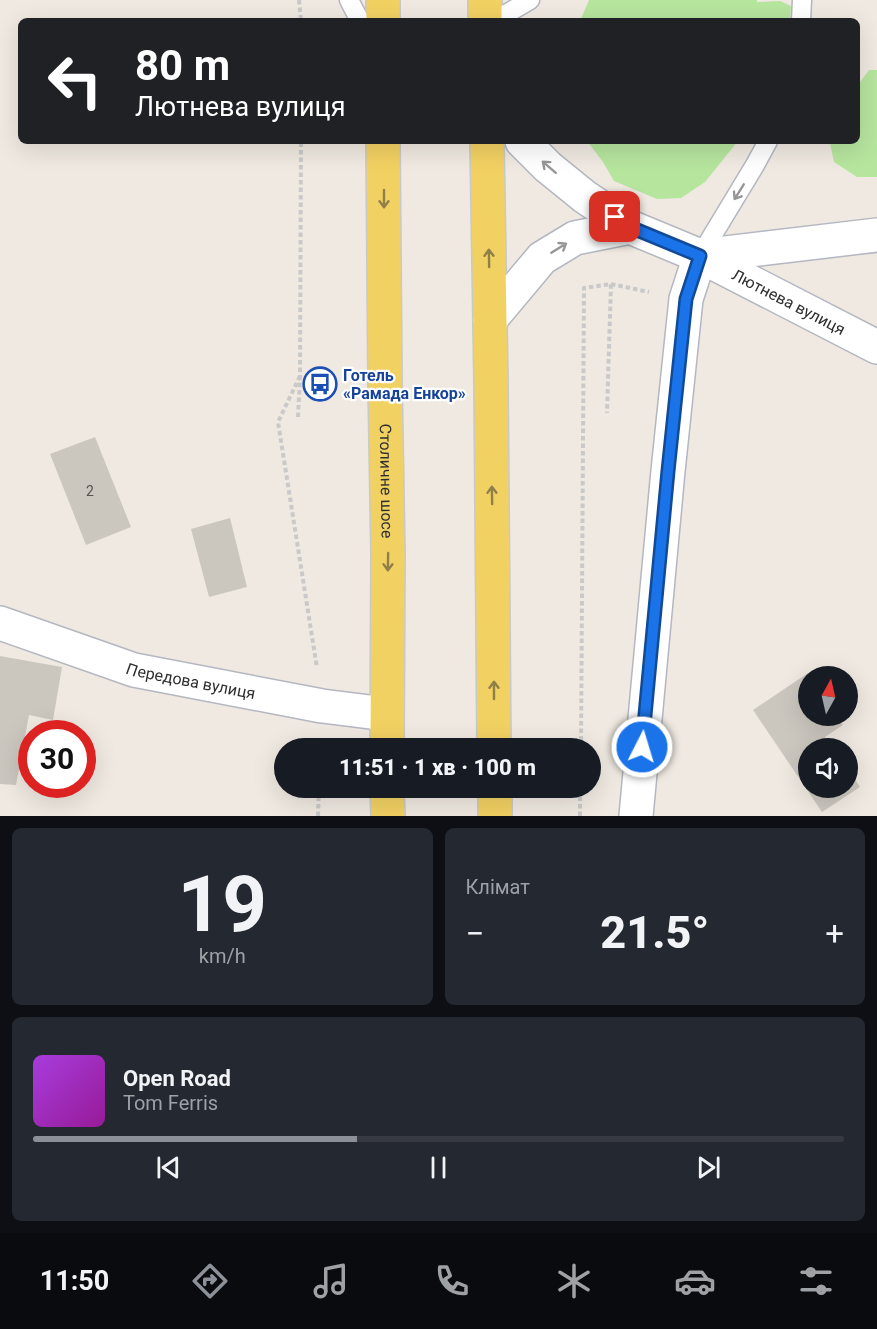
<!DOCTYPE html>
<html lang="uk">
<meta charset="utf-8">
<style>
body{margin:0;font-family:Roboto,sans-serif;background:#242831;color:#f1f3f6;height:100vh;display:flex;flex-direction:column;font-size:22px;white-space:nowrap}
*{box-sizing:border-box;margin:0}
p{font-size:20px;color:#9ea1a6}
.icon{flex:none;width:33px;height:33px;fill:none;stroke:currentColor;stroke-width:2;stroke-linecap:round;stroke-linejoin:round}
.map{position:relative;height:816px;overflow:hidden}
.drawer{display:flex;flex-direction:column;gap:12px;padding:12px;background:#0d0f14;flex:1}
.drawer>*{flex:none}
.banner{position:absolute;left:18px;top:18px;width:842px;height:126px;border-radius:9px;box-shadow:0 6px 24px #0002;background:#202124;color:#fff;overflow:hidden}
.needle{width:39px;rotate:8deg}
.controls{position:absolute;left:798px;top:666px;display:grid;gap:12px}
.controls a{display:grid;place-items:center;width:60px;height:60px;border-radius:50%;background:#171b24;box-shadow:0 6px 24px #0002;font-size:30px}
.speed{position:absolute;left:18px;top:720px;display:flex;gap:12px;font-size:30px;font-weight:700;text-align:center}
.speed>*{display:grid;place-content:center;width:78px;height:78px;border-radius:50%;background:#171b24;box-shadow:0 6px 24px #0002;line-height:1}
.speed .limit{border:9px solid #d22;background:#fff;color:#111}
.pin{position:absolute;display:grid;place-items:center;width:51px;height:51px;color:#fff;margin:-26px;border-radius:12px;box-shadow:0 3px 9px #0006}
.me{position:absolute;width:66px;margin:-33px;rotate:5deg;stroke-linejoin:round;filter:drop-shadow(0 0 4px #0008)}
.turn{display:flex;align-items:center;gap:21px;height:126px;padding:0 18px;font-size:27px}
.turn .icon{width:78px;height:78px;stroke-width:2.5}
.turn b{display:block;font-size:42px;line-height:51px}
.big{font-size:45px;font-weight:800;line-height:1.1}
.drawer .card{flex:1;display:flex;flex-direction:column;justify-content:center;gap:9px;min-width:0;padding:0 21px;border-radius:9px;background:#242831}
.drawer .dial{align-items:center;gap:0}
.dial b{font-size:78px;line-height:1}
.song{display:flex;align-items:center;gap:18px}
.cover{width:72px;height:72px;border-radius:9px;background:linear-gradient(135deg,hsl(280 70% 55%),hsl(300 70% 35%))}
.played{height:6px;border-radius:3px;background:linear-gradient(90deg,#8c9099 40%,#363941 40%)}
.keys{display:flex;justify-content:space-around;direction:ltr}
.heat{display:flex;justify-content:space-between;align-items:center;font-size:33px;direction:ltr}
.drawer .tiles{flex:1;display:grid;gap:12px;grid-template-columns:1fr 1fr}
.card:last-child{grid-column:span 2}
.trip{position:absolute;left:274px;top:738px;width:327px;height:60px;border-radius:30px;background:#171b24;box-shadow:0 6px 24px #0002;font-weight:800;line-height:60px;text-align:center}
.menu{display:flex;height:96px;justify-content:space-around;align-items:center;background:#090b0e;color:#9ea1a6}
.menu .icon{width:42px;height:42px}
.menu .on{color:#8c9099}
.menu b{font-size:27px;color:#f1f3f6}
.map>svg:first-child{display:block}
.green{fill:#b6e59e}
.building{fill:#cbc7bf}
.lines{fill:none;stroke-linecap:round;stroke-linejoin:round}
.lane-casing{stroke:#b4b7c1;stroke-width:21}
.street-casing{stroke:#b4b7c1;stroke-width:36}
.primary-casing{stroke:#c9c9c9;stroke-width:36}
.path{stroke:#c9c9c9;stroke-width:4;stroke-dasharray:4.5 3;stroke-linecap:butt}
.lane{stroke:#fff;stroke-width:18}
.street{stroke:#fff;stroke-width:33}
.primary{stroke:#f2d163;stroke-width:33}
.oneway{stroke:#969696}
.oneway2{stroke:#908048}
.route-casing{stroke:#114b97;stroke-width:15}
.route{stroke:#1a73e8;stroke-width:10}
.labels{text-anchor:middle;stroke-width:4.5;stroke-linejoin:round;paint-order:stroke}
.number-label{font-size:14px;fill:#555452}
.street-label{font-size:16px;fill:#2e2e2e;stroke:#fff}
.transit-label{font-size:16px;font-weight:bold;fill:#164399;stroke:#fff;text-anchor:start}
</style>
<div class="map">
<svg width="877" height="816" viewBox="0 0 877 816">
<rect width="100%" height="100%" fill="#efe9e1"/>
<path class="green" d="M589 0H757V2L780 1 791 6 790 21H580Z
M869 70H877V177H857L834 162 830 143 831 141H856L857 86Z
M587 141H738L705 182 681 198 657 199 614 181 603 162Z"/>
<path class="building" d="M95 437 131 527 86 545 50 454Z
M230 518 247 587 209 597 191 529Z
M0 656 62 667 53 720 29 715 16 785 0 784Z
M808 673 810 676H808V716H837L843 725 825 737 833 748H808V788H848V769L860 787 822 812 753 710Z"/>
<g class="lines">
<g class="lane-casing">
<path id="lane" d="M349 0 360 21
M494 21 530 0
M801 21 802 0
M700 256 755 165 768 141"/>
</g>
<g class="street-casing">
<g id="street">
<path id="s1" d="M522 141 548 167 585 197 630 227 700 256 877 347"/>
<path d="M490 320 542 258 575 238 630 227"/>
<path id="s2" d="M0 623 134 670 322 706 386 714"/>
<path d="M636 816 668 471 686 299 700 256 877 235"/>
</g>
</g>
<g class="primary-casing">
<g id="primary">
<path d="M485 0V21"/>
<path d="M383 21V0"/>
<path id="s3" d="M383 141 385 384 388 554 387 748"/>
<path d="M487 141 491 383 494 748"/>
<path d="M387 788 388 816"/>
<path d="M495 788V816"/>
</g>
</g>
<path class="path" d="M299 0 301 21
M611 284 649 292
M300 376 278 422 317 668
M298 417 300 376 301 141
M581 748 584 288 611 284 607 413
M318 816 319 788
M580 816V788"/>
<use href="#lane" class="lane"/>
<use href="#street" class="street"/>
<use href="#primary" class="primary"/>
</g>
<defs><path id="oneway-shaft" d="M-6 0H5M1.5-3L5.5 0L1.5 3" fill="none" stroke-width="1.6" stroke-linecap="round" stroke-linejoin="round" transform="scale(1.5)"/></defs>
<g class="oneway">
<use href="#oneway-shaft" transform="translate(549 167) rotate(-139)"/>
<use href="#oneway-shaft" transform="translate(739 192) rotate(122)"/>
<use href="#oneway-shaft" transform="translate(559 248) rotate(-32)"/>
</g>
<g class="oneway2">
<use href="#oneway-shaft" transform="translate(384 199) rotate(90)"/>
<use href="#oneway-shaft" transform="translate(489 258) rotate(-91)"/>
<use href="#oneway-shaft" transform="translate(492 495) rotate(-91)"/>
<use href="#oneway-shaft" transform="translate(388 562) rotate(91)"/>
<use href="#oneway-shaft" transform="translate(494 690) rotate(-90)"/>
</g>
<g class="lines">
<g class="route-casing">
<path id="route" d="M615 217 630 227 700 256 686 299 668 471 642 747"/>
</g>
<use href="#route" class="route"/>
</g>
<defs>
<g id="bus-ring" transform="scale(1.725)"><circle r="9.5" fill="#fff" stroke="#1a4fb4" stroke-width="1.5"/><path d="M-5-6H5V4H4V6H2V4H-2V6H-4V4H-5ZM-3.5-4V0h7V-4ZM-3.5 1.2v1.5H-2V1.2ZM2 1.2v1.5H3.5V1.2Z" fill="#1a4fb4"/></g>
</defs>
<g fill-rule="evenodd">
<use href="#bus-ring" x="320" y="384"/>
</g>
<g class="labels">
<g class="number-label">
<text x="90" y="496">2</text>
</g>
<g class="street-label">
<text dy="6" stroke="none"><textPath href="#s1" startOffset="314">Лютнева вулиця</textPath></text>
<text dy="6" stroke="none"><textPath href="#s3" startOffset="340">Столичне шосе</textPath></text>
<text dy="6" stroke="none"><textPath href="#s2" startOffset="200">Передова вулиця</textPath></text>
</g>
<g class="transit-label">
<text x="343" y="381">Готель<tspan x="343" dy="18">«Рамада Енкор»</tspan></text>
</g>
</g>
</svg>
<div class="controls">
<a><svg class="needle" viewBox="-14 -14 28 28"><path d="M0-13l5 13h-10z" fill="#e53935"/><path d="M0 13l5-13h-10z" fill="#9ea1a6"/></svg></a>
<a><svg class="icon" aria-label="sound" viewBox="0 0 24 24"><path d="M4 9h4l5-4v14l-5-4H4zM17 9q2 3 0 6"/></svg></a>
</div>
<div class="speed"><div class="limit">30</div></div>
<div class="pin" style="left:615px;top:217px;background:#d93025"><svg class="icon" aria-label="arrive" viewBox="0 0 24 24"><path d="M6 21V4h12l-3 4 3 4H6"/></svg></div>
<svg class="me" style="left:642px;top:747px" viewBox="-20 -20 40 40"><circle r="17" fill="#1a73e8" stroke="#fff" stroke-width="3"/><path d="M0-11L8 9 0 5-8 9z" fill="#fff"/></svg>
<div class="trip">11:51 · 1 хв · 100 m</div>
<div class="banner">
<div class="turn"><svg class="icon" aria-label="left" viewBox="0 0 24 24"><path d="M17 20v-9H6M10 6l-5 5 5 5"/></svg><div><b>80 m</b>Лютнева вулиця</div></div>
</div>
</div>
<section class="drawer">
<div class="tiles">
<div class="card dial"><b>19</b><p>km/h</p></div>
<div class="card"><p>Клімат</p>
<div class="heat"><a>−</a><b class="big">21.5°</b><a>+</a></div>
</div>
<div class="card">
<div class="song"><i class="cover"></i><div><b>Open Road</b><p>Tom Ferris</p></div></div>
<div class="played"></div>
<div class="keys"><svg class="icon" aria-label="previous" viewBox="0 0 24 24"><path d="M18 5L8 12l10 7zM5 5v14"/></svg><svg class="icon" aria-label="pause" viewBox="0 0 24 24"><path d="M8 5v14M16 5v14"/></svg><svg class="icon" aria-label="next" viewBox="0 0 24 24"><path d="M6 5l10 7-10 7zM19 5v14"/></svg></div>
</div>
</div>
</section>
<nav class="menu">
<b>11:50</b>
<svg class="icon on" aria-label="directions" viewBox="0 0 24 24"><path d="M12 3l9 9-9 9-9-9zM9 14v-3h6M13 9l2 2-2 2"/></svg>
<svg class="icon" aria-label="music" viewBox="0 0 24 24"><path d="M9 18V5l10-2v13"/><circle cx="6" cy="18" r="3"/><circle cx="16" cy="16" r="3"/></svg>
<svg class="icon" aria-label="phone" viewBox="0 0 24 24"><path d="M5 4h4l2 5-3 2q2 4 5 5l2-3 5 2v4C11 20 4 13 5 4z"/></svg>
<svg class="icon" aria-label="climate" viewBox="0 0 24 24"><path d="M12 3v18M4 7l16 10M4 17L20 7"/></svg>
<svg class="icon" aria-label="car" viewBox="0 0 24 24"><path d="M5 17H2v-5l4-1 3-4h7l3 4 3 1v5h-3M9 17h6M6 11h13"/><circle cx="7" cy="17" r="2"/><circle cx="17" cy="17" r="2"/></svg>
<svg class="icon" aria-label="filters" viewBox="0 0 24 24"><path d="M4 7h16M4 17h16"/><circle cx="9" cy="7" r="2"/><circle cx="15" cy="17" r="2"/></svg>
</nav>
